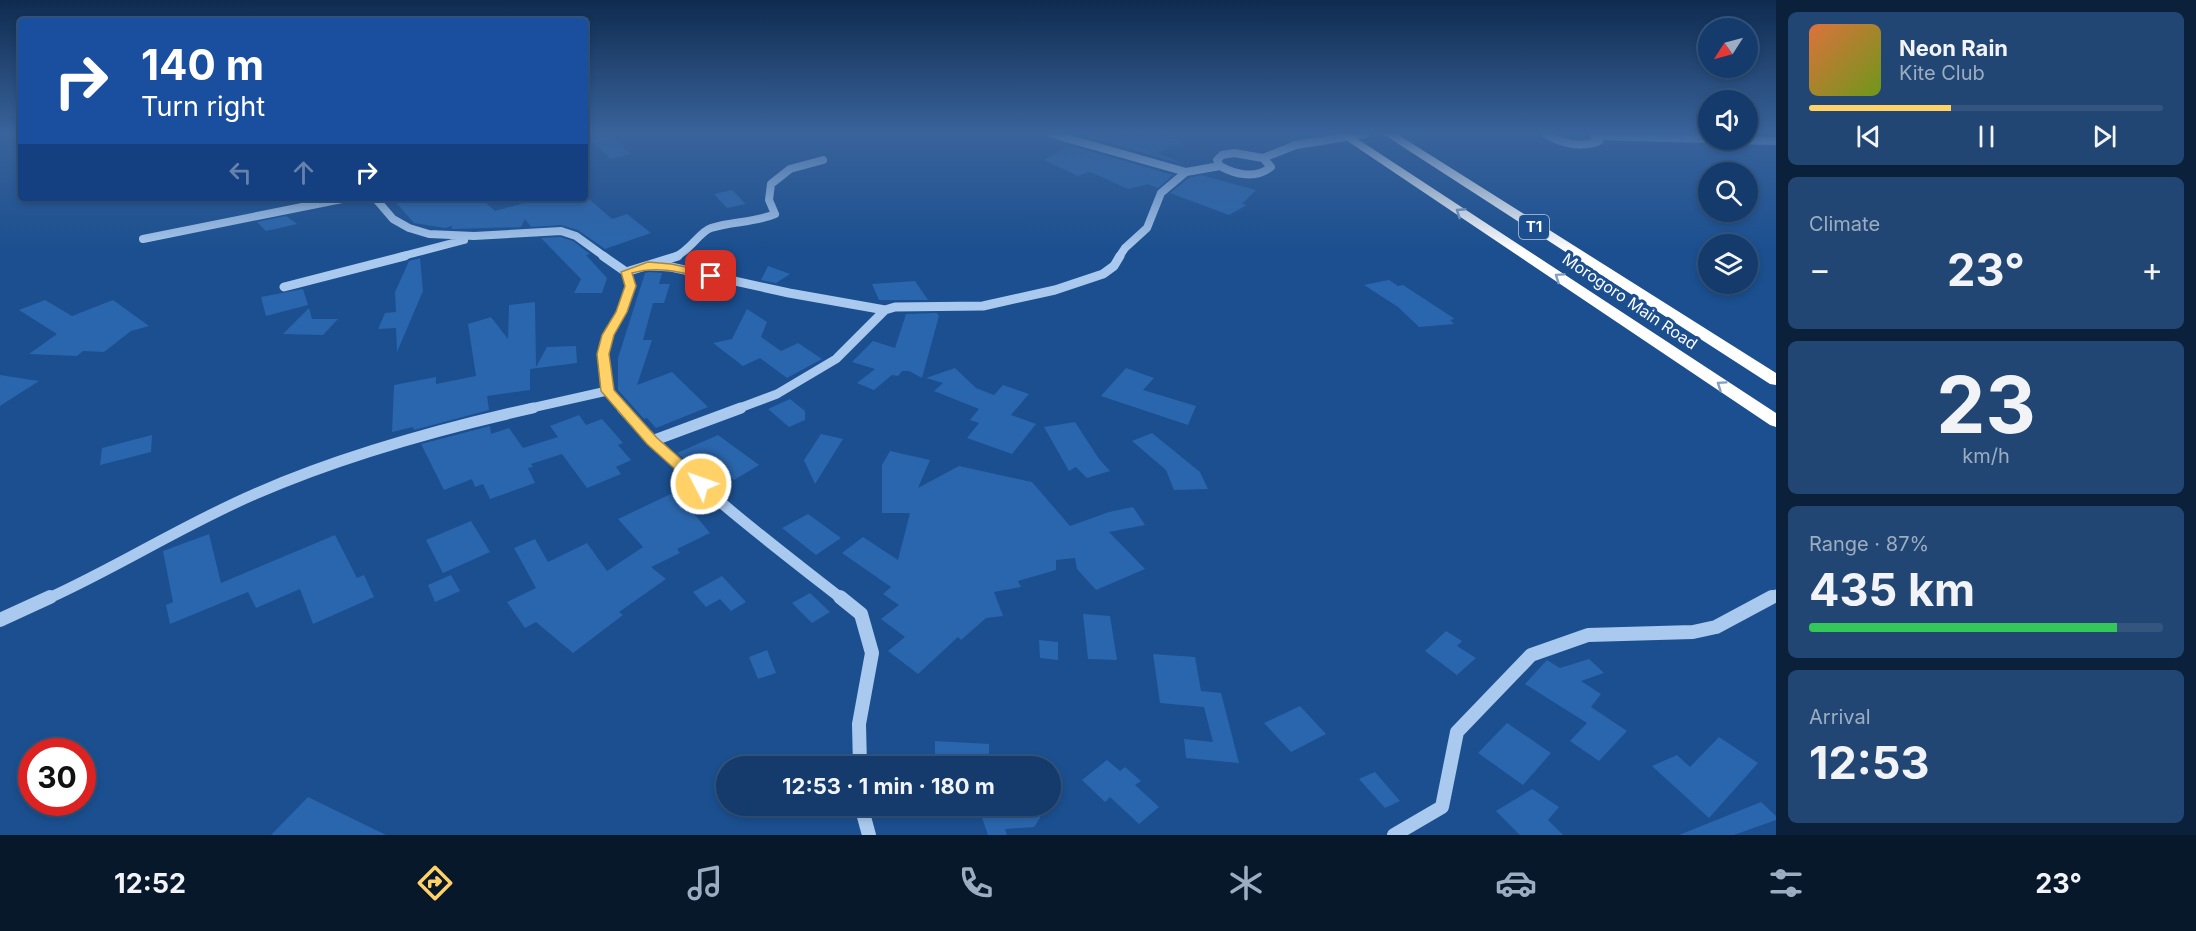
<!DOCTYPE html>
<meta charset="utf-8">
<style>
body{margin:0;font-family:Inter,sans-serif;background:#214673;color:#f1f3f6;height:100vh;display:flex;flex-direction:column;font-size:22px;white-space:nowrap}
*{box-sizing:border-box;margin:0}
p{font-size:20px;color:#9dadc1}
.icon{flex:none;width:33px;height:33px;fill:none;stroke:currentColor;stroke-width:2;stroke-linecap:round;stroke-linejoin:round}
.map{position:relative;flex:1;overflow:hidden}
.drawer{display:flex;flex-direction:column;gap:12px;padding:12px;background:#0b203b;width:420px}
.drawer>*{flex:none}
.guide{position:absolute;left:18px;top:18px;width:570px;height:183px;border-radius:6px;box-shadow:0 3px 9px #0003,0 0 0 2px #33557e;background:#1a4fa0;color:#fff;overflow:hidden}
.needle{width:39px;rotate:234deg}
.controls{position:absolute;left:1698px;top:18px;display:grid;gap:12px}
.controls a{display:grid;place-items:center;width:60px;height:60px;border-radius:50%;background:#143b6b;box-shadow:0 3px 9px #0003,0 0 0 2px #33557e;font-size:30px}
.speed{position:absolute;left:18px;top:738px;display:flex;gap:12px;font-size:30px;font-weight:700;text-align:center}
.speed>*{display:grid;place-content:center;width:78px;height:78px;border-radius:50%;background:#143b6b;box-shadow:0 3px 9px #0003,0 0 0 2px #33557e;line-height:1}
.speed .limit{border:9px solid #d22;background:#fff;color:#111}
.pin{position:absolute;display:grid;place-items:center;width:51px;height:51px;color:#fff;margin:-26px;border-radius:12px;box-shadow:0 3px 9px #0006}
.me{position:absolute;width:66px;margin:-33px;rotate:311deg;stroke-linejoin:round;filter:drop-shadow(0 0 4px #0008)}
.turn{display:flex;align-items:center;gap:21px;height:126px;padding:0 24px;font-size:27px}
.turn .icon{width:78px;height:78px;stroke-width:2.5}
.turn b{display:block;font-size:42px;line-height:51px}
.lanes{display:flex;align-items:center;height:57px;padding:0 24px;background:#0003;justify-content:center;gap:30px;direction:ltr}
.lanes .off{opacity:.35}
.big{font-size:45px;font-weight:700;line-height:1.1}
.drawer .widget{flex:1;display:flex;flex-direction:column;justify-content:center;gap:9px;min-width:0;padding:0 21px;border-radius:9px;background:#214673}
.drawer .dial{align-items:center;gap:0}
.dial b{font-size:78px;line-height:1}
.song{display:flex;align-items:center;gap:18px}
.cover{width:72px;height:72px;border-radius:9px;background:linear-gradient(135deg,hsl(20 70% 55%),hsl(80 70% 35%))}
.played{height:6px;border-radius:3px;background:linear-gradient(90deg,#ffd166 40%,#33557e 40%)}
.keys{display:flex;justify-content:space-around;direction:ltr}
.heat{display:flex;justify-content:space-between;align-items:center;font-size:33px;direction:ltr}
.charge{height:9px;border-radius:4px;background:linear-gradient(90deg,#34c759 87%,#33557e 0)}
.trip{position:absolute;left:716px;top:756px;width:345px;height:60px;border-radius:30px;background:#143b6b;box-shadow:0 3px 9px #0003,0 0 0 2px #33557e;font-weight:700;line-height:60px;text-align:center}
.tabs{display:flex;height:96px;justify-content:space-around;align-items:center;background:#08182b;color:#9dadc1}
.tabs .icon{width:42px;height:42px}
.tabs .active{color:#ffd166}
.tabs b{font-size:27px;color:#f1f3f6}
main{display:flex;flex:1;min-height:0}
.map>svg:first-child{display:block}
.building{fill:#2a66ad}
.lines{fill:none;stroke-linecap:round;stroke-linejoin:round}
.minor-far3{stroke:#a9c9ee;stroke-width:8}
.minor-far2{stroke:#a9c9ee;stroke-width:9}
.minor-far1{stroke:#a9c9ee;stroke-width:11}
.minor{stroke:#a9c9ee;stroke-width:14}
.highway{fill:#fff;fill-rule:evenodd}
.oneway{stroke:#829ec1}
.route{fill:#ffd166;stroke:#a68842;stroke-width:1.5}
.labels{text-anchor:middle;stroke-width:6;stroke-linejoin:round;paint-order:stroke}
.shield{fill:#1b4f8f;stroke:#bbcadd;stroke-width:1.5}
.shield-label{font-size:15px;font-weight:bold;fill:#fff}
.street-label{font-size:16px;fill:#fff;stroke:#1b4f8f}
</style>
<main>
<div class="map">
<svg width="1776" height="835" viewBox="0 0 1776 835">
<rect width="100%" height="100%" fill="#1b4f8f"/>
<path class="building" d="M1086 134H1117L1131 138 1140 134H1161L1183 142 1157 153 1186 165 1083 136Z
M610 136 632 154 611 159 590 140Z
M1069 145 1173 175 1158 188 1148 184 1128 189 1093 173 1088 172 1078 176 1044 160Z
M1201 175 1256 190 1242 204 1247 205 1229 215 1170 193 1189 178Z
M732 190 746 204 727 208 714 194Z
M392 198H477L482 203 485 202 495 211 542 198H553L558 203 575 198 580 202 589 199 612 219 627 214 651 233 605 249 578 230 561 225 531 227 525 219 521 227 452 229V226L445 228 414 223Z
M286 216 297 224 266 231 257 222Z
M560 237 573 241 590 254 586 255 607 278 602 293H574L581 279 541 238Z
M420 258 423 291 397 352 396 328 378 329 385 313 396 312 395 292 409 261Z
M768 266 790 274 776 283 761 280Z
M649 272 662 273 659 284H670L664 303H653L643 340H652L637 385 672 372 708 407 656 428 647 418 644 419 618 390V358L645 273Z
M1389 280 1398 286 1403 285 1455 319 1450 320 1454 324 1419 327 1398 307 1364 285Z
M915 281 928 300H879L872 284Z
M303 289 308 305 266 316 261 297Z
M45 300 72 316 113 300 149 326 131 331 104 352 83 351 77 356 29 354 57 334 19 310Z
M535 302 536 367 547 347 576 346 577 363 530 369V390L487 396 489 410 414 430 413 427 392 432 394 385 436 377V384L476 376 468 324 491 317 508 339 509 305Z
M309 308 312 319H338L323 335 283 334Z
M747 309 767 322 761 337 781 351 798 343 822 359 787 378 760 358 743 366 713 343 732 339Z
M937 313 939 316 922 378 909 371H902L898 376 892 375 874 390 857 383 875 369 852 362 873 341 895 348 906 314Z
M955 368 976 388 994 395 1003 385 1029 394 1011 415 1036 424 1012 454 967 438 979 423 970 420 979 409 934 391 943 383 926 378Z
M1126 368 1154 378 1143 390 1196 406 1188 425 1101 396Z
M0 375 39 381 0 406Z
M790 399 805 411V420L789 427 768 409Z
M579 415 586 425 602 419 623 443 618 445 631 460 616 467 621 474 587 488 562 454 531 464 533 467 528 468 535 483 490 499 483 484 475 487 472 479 444 490 421 444 490 426 491 434 509 428 523 448 558 437 550 426Z
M1075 422 1099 459 1110 471 1087 478 1076 467 1069 471 1044 427Z
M1152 433 1200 472 1208 489 1174 490 1166 470 1132 441Z
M821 434 843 439 815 484 804 460Z
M152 435 151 452 100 465 102 448Z
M718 435 759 465 734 480 706 459 691 465 677 453Z
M890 451 930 460 918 488 959 466 1032 482 1070 526 1109 512 1133 507 1145 525 1109 532 1145 569 1096 590 1077 569 1075 558 1056 560V570L1018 581 1021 587 994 592 1003 616 986 618 961 640 958 637 918 674 888 651 905 637 881 619 899 605 883 594 891 587 842 553 863 537 898 560 910 513H882V465Z
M679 490 696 506 690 509 710 533 677 549 680 553 651 567 666 579 619 612 623 615 573 653 536 622 525 628 507 602 536 588 514 548 535 539 548 562 587 543 607 571 643 547 618 519Z
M808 514 841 538 816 555 782 528Z
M471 521 490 552 443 573 426 540Z
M209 534 221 583 335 535 357 578 364 575 374 597 313 624 300 589 256 608 248 592 170 624 166 605 173 602 163 551Z
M451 575 460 591 435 602 428 585Z
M722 576 746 602 731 611 720 599 706 607 693 592Z
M810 593 830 612 812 623 792 603Z
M1083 614 1110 616 1117 660 1088 659Z
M1446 631 1462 641 1457 646 1476 658 1457 675 1425 651Z
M1039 640 1058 642V660L1040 658Z
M767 650 776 673 758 679 749 657Z
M1153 654 1195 657 1201 691 1221 693 1239 763 1186 758 1184 739 1213 742 1204 707 1160 703Z
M1589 659 1604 673 1581 681 1601 694 1591 707 1627 731 1599 761 1570 741 1587 723 1525 684 1547 660 1560 668Z
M1300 706 1326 734 1291 752 1264 723Z
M1507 723 1551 753 1523 785 1478 753Z
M1719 737 1758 763 1709 818 1652 766 1677 755 1690 767Z
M935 741 989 744V763L935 759Z
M1107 760 1120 771 1125 767 1141 781 1135 785 1159 807 1139 824 1110 797 1105 802 1082 780Z
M1375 772 1400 801 1385 808 1359 779Z
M1532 789 1559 807 1548 820 1563 835H1520L1496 811Z
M308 797 386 835H271Z
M1761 802 1776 816V820L1734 835H1679Z
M978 806H1040V818L1034 827 1005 829 1007 835H988Z"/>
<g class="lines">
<path class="minor-far3" d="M1052 134 1186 172
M1546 134C1562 144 1581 148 1599 141L1594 135
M1596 136 1708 139
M1721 140 1776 141
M1234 153 1263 158 1271 167C1256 179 1236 175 1220 166L1217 160 1222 155Z
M1263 158 1296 145 1365 134
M375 198 393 219 409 228 429 234 474 236 561 231 576 236 605 257
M143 239 347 198
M399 257 464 240
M675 257C691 250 699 232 711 228 732 221 754 223 775 214L769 200 771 184 790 169 823 160
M1119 257 1125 248 1147 228 1161 193 1186 172 1220 166"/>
<path class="minor-far2" d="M603 256 626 272 631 286 622 312 608 335 603 354 607 391 623 409
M651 266 671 267 789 293 885 310
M626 272 678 256
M284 287 405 256
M527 409 607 391
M737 409 777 394 836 359 885 310 895 307 983 306 1055 290 1103 274 1114 266 1120 256"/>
<path class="minor-far1" d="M622 408C687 480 765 539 842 599
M652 441 741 408
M47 599C118 567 183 525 255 494 344 455 439 429 533 408
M1769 599 1776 595"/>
<path class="minor" d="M840 597 861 614 872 653 859 724 860 766
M0 620 50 597
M861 806 869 835
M1394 835 1442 807 1457 732 1531 655 1588 635 1693 632 1716 627 1772 597"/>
<path class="highway" d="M1337 134H1350L1776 413V427L1770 425Z
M1383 134H1397L1776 373V385L1770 384Z"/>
</g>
<defs><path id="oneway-chevron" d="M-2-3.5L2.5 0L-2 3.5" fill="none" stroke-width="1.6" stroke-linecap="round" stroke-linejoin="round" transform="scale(1.5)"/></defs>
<g class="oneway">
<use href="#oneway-chevron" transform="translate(1460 212) rotate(-147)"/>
<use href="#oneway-chevron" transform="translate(1559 277) rotate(-146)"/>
<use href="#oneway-chevron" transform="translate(1721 385) rotate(-146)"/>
</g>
<linearGradient id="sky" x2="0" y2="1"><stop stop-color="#0f2b4f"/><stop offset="0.53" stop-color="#39639b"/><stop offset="1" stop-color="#39639b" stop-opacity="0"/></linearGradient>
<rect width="1776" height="251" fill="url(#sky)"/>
<path class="route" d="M648 262 671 264 714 273 716 276 711 279C684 273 659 265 632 273L636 286 627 312 614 335 609 354 614 390 657 438 706 481 708 484 706 488H696L647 444 601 391 597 354 602 335 616 312 625 286 621 272Z"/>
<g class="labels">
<rect class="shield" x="1519" y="215" width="30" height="24" rx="4.5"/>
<g class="shield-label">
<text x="1534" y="232">T1</text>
</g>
<g class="street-label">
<text transform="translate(1630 301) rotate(34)" y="6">Morogoro Main Road</text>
</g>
</g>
</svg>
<div class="controls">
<a><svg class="needle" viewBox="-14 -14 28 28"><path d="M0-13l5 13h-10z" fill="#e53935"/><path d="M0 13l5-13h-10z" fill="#9dadc1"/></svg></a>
<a><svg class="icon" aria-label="sound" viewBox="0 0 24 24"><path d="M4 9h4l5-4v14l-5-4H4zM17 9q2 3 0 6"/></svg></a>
<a><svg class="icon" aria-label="search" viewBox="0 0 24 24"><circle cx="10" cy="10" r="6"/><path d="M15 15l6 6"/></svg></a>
<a><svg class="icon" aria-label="layers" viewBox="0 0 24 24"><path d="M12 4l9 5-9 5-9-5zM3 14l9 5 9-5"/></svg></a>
</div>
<div class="speed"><div class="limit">30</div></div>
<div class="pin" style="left:711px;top:276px;background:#d93025"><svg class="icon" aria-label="arrive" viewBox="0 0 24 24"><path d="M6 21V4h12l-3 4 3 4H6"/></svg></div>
<svg class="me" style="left:701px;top:484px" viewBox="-20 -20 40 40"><circle r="17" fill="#ffd166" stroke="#fff" stroke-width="3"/><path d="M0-11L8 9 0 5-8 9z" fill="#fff"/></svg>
<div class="trip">12:53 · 1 min · 180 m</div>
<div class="guide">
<div class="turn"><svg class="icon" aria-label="right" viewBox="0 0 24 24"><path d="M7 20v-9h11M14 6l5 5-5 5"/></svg><div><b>140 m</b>Turn right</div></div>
<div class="lanes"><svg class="icon off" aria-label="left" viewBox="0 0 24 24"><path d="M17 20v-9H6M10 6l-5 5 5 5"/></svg><svg class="icon off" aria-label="ahead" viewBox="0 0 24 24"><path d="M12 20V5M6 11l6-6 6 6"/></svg><svg class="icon" aria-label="right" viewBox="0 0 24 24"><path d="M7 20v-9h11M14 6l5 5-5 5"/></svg></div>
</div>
</div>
<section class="drawer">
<div class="widget">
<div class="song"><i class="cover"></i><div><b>Neon Rain</b><p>Kite Club</p></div></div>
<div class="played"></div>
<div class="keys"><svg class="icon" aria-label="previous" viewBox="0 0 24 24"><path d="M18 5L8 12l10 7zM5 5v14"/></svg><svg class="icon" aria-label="pause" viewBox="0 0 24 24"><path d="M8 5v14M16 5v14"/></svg><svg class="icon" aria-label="next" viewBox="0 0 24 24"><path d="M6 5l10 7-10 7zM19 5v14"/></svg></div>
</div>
<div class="widget"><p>Climate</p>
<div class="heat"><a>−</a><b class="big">23°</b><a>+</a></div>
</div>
<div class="widget dial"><b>23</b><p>km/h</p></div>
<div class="widget"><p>Range · 87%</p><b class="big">435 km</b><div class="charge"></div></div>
<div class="widget"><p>Arrival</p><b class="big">12:53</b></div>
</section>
</main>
<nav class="tabs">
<b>12:52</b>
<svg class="icon active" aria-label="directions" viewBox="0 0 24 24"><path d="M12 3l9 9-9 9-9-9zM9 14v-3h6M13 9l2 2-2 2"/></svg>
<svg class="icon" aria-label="music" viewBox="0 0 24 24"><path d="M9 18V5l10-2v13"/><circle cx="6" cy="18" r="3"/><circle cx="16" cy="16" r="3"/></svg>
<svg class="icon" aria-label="phone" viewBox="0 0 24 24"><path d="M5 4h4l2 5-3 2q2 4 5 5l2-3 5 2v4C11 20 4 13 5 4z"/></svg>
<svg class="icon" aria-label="climate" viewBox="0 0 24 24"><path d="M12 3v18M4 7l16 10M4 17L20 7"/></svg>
<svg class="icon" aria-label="car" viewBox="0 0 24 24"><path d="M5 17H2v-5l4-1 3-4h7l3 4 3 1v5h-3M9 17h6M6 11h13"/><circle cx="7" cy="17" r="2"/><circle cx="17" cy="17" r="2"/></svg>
<svg class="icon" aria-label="filters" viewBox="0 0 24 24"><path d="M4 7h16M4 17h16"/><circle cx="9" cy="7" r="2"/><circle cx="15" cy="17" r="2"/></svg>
<b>23°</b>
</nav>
